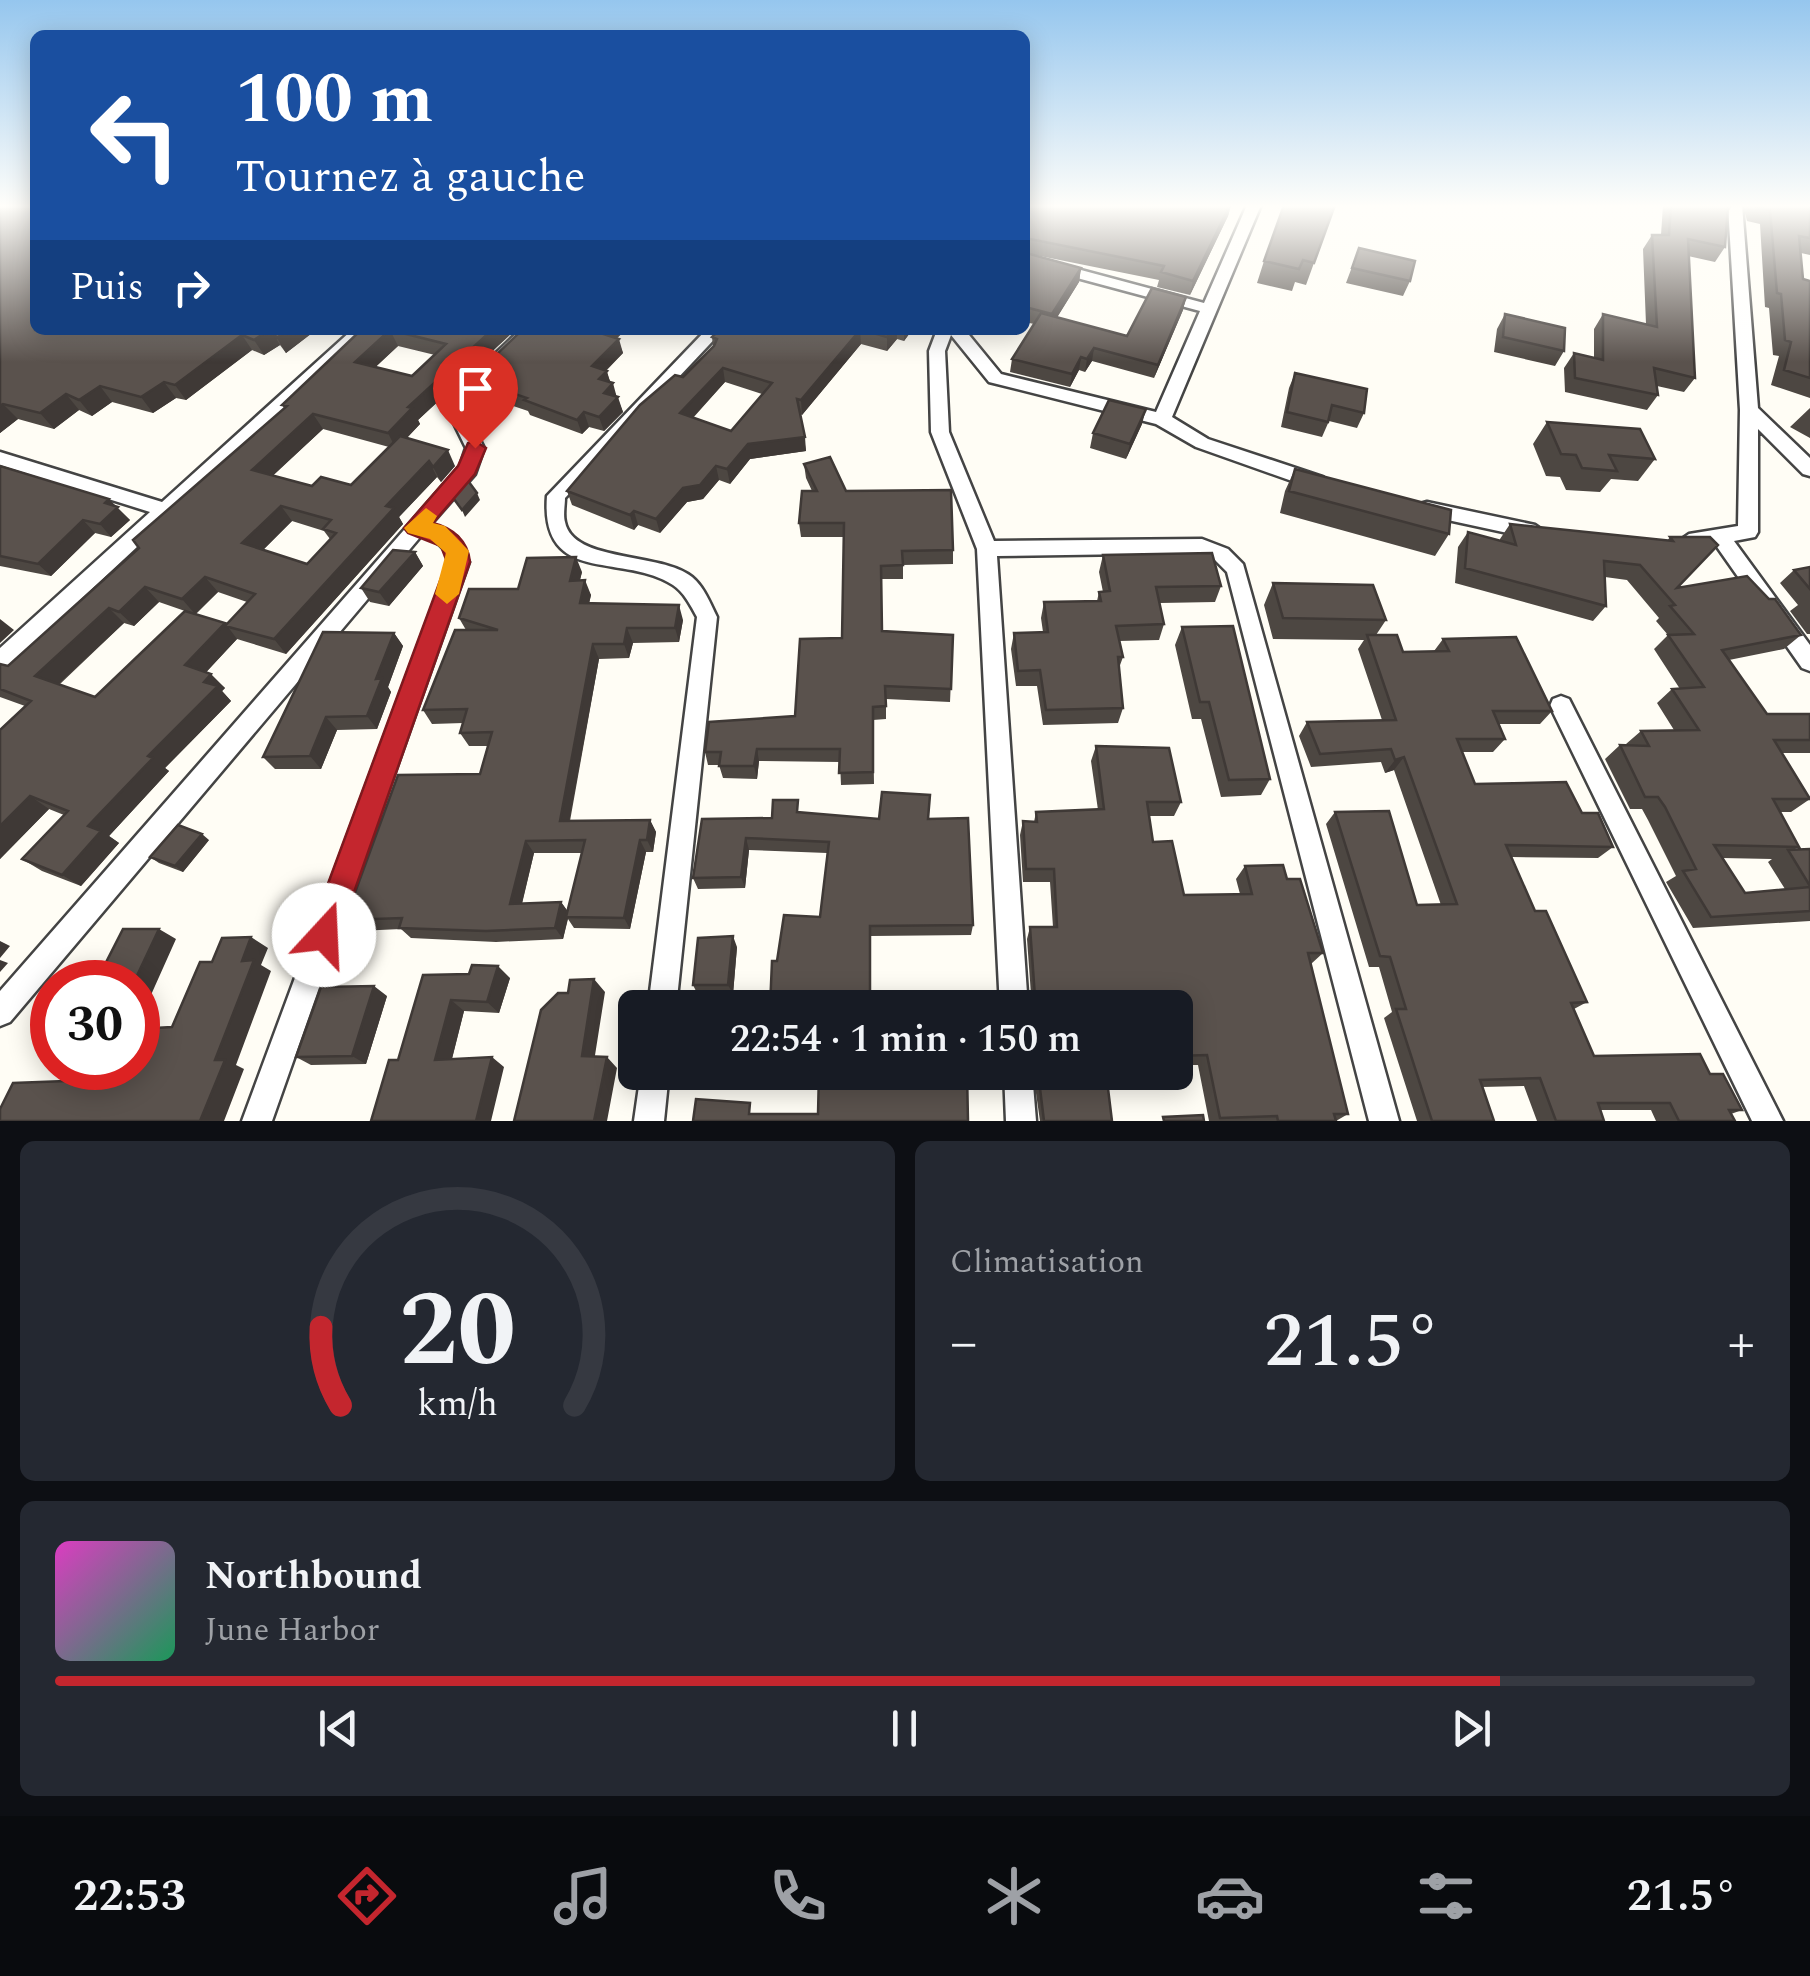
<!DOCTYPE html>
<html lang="fr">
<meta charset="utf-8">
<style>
body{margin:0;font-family:Spectral,serif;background:#242831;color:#f1f3f6;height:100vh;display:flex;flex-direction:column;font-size:38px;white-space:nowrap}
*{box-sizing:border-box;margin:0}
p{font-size:32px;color:#9ea1a6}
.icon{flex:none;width:55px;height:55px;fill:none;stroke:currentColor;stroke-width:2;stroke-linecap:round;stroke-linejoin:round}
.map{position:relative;height:1121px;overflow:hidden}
.side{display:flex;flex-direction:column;gap:20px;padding:20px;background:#0d0f14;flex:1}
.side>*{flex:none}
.hud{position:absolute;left:30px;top:30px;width:1000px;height:305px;border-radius:15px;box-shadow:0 5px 25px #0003;background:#1a4fa0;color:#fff;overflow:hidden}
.speed{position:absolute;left:30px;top:960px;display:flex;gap:20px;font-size:50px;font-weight:700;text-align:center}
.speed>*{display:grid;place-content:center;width:130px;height:130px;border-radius:50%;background:#171b24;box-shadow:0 5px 25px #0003;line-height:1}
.speed .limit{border:15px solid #d22;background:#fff;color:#111}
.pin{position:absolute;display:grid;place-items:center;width:85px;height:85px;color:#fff;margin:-102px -42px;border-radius:50% 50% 50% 0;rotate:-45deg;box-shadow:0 0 10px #0007}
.pin .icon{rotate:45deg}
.me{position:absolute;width:110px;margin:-55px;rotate:20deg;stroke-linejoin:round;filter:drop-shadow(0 0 8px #0008)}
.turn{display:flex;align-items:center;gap:35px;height:210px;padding:0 40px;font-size:45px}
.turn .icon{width:130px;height:130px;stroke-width:2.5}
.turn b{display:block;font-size:70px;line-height:85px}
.then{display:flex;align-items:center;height:95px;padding:0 40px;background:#0003;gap:20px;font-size:38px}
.big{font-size:75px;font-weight:600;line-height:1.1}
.side .widget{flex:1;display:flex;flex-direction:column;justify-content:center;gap:15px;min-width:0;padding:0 35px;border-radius:15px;background:#242831}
.side .dial{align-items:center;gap:0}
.dial svg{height:260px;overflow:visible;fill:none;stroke:#363941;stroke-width:7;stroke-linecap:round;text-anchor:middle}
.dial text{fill:#f1f3f6;stroke:none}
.song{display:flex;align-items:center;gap:30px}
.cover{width:120px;height:120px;border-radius:15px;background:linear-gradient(135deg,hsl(310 70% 55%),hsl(150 70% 35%))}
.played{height:10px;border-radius:5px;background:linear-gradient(90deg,#c4262e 85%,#363941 85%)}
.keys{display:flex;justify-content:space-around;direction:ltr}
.heat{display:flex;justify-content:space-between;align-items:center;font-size:55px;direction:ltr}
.side .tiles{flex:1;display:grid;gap:20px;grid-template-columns:1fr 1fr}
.widget:last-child{grid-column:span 2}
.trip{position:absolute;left:618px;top:990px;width:575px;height:100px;border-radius:15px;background:#171b24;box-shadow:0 5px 25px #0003;font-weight:600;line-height:100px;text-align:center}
.tabs{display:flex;height:160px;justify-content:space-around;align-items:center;background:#090b0e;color:#9ea1a6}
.tabs .icon{width:70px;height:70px}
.tabs .on{color:#c4262e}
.tabs b{font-size:45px;color:#f1f3f6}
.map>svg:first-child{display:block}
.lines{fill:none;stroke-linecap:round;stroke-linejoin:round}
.minor-casing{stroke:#444;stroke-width:5}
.minor{fill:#fff;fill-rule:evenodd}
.wall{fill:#4d4742;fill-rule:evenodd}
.shaded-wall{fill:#3f3936}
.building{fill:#5a524d;stroke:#3f3936;stroke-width:2.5;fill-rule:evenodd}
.route{fill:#c4262e;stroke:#7f191e;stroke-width:2.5}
.slow{fill:#f59e0b}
</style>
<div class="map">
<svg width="1810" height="1121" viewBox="0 0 1810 1121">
<rect width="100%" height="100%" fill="#fffdf5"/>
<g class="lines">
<g class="minor-casing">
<path id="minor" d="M1247 205H1261L1172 417 1208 439 1323 477 1325 482 1323 487H1309L1196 447 1156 424 989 382 951 335 945 351 949 432 994 541 1202 539 1228 549 1243 564 1399 1121H1369L1227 572 1214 559 1200 553 997 556 1028 1008H1000L977 549 931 432 929 351 937 330H965L1001 374 1156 412 1200 311 1025 264V255L1204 303Z
M1728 205H1742L1758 408 1810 458V476L1803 474 1758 429V532L1755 537 1734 541 1810 645V671L1802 668 1715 544 1689 548 1679 541 1689 534 1738 526 1740 410Z
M352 330H370L8 667 0 670V648L150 512 0 465V452L162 502Z
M520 330H537L462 404 484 448 475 474 431 524 457 537 469 562 272 1121H242L449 562C446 546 436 540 421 536L10 1022 0 1026V991L460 466 466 448 444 403Z
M706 330H723L565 498C565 505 563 515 565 522 573 563 662 552 692 577 704 587 710 603 717 617L676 1008H648L697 617C691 606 684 592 673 585 623 552 540 587 547 496Z
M1427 502 1535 525 1545 532 1535 539 1420 514 1417 509 1420 504Z
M1561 696 1569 699 1783 1121H1752L1550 706 1553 699Z
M641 1072H669L664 1121H634Z
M1004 1072H1032L1036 1121H1006Z"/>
</g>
<use href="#minor" class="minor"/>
</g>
<path class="wall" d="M0 205 35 330H316L286 353 280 345 264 355 252 350 186 400 176 398 153 413 112 402 92 416 79 410 54 429 18 419 0 433Z
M1025 205H1231L1228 216 1190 295 1157 287 1159 280 1025 253 1081 268 1079 282 1057 317 1127 336 1186 297 1183 310 1154 378 1092 361 1085 372 1079 370 1070 387 1010 372 1012 359 1034 324 1025 322Z
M1335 205 1306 285 1295 282 1292 291 1257 283 1264 261Z
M1663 205H1733L1727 213 1725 247 1715 262 1688 256 1695 378 1684 392 1657 386 1658 395 1647 410 1565 392 1564 368 1574 353 1594 358V329L1603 314 1646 324 1643 249 1652 235H1661Z
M1743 205H1810V255L1801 253 1803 279 1810 281V398L1771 385 1779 356 1773 355 1769 308 1765 307 1760 224 1747 221Z
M1359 248 1410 281 1403 296 1346 283Z
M1505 314 1564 351 1555 366 1494 352 1497 329Z
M361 330 514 331 418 420 420 424 407 438 455 466 441 482 437 477 399 517 403 524 286 654 237 639 206 672 225 688 222 691 231 701 165 768 169 771 109 836 119 843 81 886 42 871 22 859 64 815 49 809 0 859V730L25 706 0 697V664L8 666 139 548 284 408 282 405ZM398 346 435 355 412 376 375 367ZM323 429 389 447 351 485 312 486 273 475ZM292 521 324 531 330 539 307 564 263 550ZM218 592 247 602 226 625 196 614ZM159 602 185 611 95 697 59 685 124 623 134 626Z
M562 330H626L617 338 623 353 606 371 623 412 604 431 589 427 582 434 530 415 528 411 478 394 471 379 563 333Z
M716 330H912L904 341 897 339 887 351 861 344 802 415 800 414 806 451 750 459 730 484 719 480 703 499 687 502 660 533 638 525 634 530 572 505 567 491 713 347 712 337 716 332ZM725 382 762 394 731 431 693 418Z
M1295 373 1364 413 1357 428 1329 421 1322 437 1281 427 1289 388Z
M1810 408V438L1790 427Z
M1547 422 1655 459 1638 481 1611 479 1600 492 1566 490 1560 477 1546 476 1533 444Z
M1142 424 1126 459 1090 448 1093 433Z
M804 464 846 491 953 550V564L903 565V579H881L882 631 953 635 950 702 886 699V719L873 720 874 784 841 785 840 762 759 761 757 779 723 778 719 765H708L705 752 795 716 842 638 844 537H801L799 523 812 491 806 478Z
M0 466 116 507 130 520 111 537 95 533 51 576 0 566Z
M1295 469 1449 534 1435 556 1280 513 1285 491Z
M1510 524 1667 541 1670 537H1710L1677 588 1801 635 1784 649 1729 660 1767 714H1810V753H1782L1810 799 1791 812H1780L1799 847 1795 849H1810V921L1693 928 1666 882 1676 876 1648 820 1642 809H1630L1605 759 1620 745 1627 746 1626 744 1641 731 1674 730 1657 703 1672 689H1680L1654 649 1668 635 1656 621 1659 618 1627 580 1605 577 1606 606 1593 621 1455 583 1458 547 1468 532 1500 541V539ZM1722 858 1772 859 1768 862 1785 889 1745 893Z
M415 552 423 566 389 606 370 602 361 588Z
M1103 555 1221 586 1215 602 1160 603 1164 624 1159 640 1119 641 1123 657 1119 668 1123 708 1118 723 1043 725 1037 686H1016L1011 649 1014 633 1043 632 1041 618 1044 602 1097 601 1099 592H1103L1099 572Z
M1810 567V634H1807L1790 611 1798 605 1780 583 1794 570Z
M582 572 580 580 591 595 589 603 683 620 679 642 633 643 629 658 599 659 570 821 650 820 656 832 653 852H646L630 929 574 928 568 919 563 939 496 942 411 938 401 929 358 931 345 920 480 774 488 746H469L460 733 463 723 432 724 423 710 466 630 459 618 518 589ZM534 853H582L568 912 561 902 522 904Z
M1273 583 1386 620 1376 635 1403 652 1434 651 1443 639 1552 711 1540 724H1498L1505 739 1493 752H1462L1475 784 1582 813 1613 847 1598 858 1512 857 1535 911 1587 1002 1574 1009 1594 1056 1710 1074 1742 1110 1731 1114 1735 1121H1656L1651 1110H1600L1604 1121H1537L1524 1086 1482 1087 1494 1121H1417L1384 1018 1392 1012 1379 967H1369L1326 824 1335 812 1417 905H1441L1394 770 1385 773 1381 762 1311 767 1299 736 1307 722 1382 720 1358 649 1364 640 1273 639 1264 605Z
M1182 627 1270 779 1261 795 1221 797 1201 719H1192L1175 645Z
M394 633 403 646 388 687 391 692 377 729 337 730 321 769H275L263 757Z
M1096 746 1181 802 1174 816H1149L1153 842 1184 895 1240 894 1236 879 1245 866 1287 879 1323 953 1311 964 1348 1114 1336 1121H1209L1198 1065H1175V1008H1032L1027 939 1030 927H1053L1050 882H1023L1020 835 1023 821 1034 822 1036 812 1098 810 1091 761Z
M800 813 879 819H928L973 925 971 935 871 936V1008H770L777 961 820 917 827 853 749 850 745 888 698 889 693 878 772 818Z
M209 840 183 872 159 863 150 857Z
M737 947 733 994 698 995 693 985Z
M423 975 510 978 499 1013 464 1011 452 1059 504 1067 398 1060Z
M387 996 366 1064 311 1065 296 1057Z
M1033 1072H1106L1112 1121H1040Z"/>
<path class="shaded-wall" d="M1231 205 1228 216 1190 295 1193 281Z
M1081 268 1079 282 1050 329 1052 314Z
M1186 297 1183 310 1154 378 1158 365Z
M269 330H271L280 345 264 355 254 340Z
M287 330H316L286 353 277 338Z
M390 330 398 346 364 378 355 362Z
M492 330 514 331 418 420 420 424 396 449 388 433 408 407Z
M607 330H625L607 348 603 334Z
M860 330 861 344 802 415 801 400Z
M892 330H897V339L887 351V337Z
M904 330H912L904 341Z
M242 335 252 350 186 400 175 385Z
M619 339 623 353 596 380 592 366Z
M1094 348 1092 361 1085 372 1087 359Z
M1081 357 1079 370 1070 387 1072 374Z
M723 368 725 382 683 428 680 413Z
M607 371 611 386 599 379Z
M164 382 176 398 153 413 141 397Z
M613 383 617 398 604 393Z
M100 386 112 402 92 416 79 400Z
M66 394 79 410 54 429 40 413Z
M618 397 623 412 604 431 599 417Z
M3 404 18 419 0 433V406Z
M1146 409 1142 424 1126 459 1130 444Z
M584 412 589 427 582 434 577 420Z
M313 414 323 429 263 485 252 470Z
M805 437 806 451 750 459 730 484 727 469 748 444Z
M448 450 455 466 441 482 433 467Z
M429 461 437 477 399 517 403 524 286 654 274 639 386 506Z
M716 466 719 480 703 499 687 502 660 533 656 519 683 488Z
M477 493 480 500 465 517 462 510Z
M109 499 130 520 111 537 100 524 105 503Z
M281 506 292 521 254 559 242 543Z
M634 511 638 525 634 530 630 515Z
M83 520 95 533 51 576 38 564Z
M415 552 423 566 389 606 379 592Z
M576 557 582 572 576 595 570 581Z
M205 577 218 592 195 614 182 599Z
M585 580 591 595 586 617 580 603Z
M145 587 159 602 134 626 119 612Z
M679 605 683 620 679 642 675 628Z
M109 608 124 623 52 690 35 676Z
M0 619 14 630 0 643Z
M225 623 237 639 199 680 185 665Z
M627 628 633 643 629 658 624 644Z
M394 633 403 646 388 687 391 692 377 729 367 716 376 679Z
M593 644 599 659 567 833 560 821Z
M211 674 225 688 222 691 231 701 165 768 169 771 109 836 119 843 81 886 62 875 88 826 148 756Z
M326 717 337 730 321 769 310 756Z
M757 749 759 761 757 779 754 766Z
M1404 757 1394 770 1385 773 1395 760Z
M30 796 49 809 0 859V826Z
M650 820 656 832 653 852 647 840Z
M202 834 209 840 183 872 175 866Z
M746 838 749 850 745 888 741 877Z
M640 840 646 852 630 929 624 918Z
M526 841 534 853 519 915 510 904Z
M561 902 569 913 563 939 555 928Z
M159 929 176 939 138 1024V982H134Z
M733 936 737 947 733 994 728 985Z
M251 937 268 948 261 965 271 971 236 1065 244 1069 224 1121H200L242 961Z
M0 941 10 946 0 958Z
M0 960 8 963 0 972Z
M498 966 510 978 499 1013 487 1002Z
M594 979 605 992 593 1068 582 1056Z
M374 986 387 996 366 1064 352 1056Z
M451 1000 464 1011 449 1070 435 1060Z
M492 1057 504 1067 491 1121H476Z
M607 1057 617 1068 607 1121H594Z"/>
<path class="building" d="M0 205H35V330H269L254 340 242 335 175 385 164 382 141 397 100 386 79 400 66 394 40 413 3 404 0 406Z
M1025 205H1230L1193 281 1161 272 1164 266 1025 238Z
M1284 205H1335L1314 263 1303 260 1299 269 1264 261Z
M1671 205H1728L1725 247 1688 239 1695 378 1654 368 1658 395 1575 378 1574 353 1603 360V314L1657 327 1652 235H1669Z
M1757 205H1810V238L1799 236 1803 279 1810 281V378L1784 370 1791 342 1785 340 1781 294 1777 293 1770 210 1757 207Z
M1025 247 1026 253 1081 268 1052 314 1025 307Z
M1359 248 1415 261 1410 281 1352 268Z
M1152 288 1186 297 1158 365 1094 348 1087 359 1081 357 1072 374 1012 359 1041 313 1127 336Z
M1505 314 1565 328 1564 351 1503 337Z
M271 330H287L277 338Z
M361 330H492L408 407 412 408 388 433 313 414 252 470 312 486 321 477 351 485 400 436 448 450 433 467 429 461 386 506 394 508 274 639 225 626 255 594 205 577 182 599 145 587 119 612 109 608 35 676 95 697 185 611 225 623 185 665 211 674 204 682 218 686 148 756 153 758 88 826 101 831 62 875 22 859 68 811 30 796 0 826V730L31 701 0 689V664L8 666 139 548 133 540 287 406 282 405ZM390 330 446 344 412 376 355 362ZM281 506 331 520 323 529 336 533 307 564 242 543Z
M522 330H553L563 333 562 330H607L603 334 619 339 592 366 607 371 599 379 613 383 604 393 618 397 599 417 584 412 577 420 524 400 527 398 471 379Z
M719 330H860L801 400 797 399 805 437 748 444 727 469 716 466 700 485 683 488 656 519 634 511 630 515 567 491 640 405 675 375 683 377 714 346 717 339 712 337ZM723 368 772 383 731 431 680 413Z
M863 330H892L887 337Z
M1295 373 1367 389 1364 413 1332 405 1328 422 1287 412Z
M1109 400 1146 409 1130 444 1093 433Z
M1547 422 1640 429 1655 459 1609 455 1617 471 1582 468 1576 455 1561 454Z
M830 457 846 491 951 490 953 550 902 551 903 565 881 566 882 631 953 635 951 689 885 686 886 706 873 707V772L839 773 840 749H757L754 766H719L721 752H705L709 722 795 716 800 639 842 638 844 523H799L802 491H817L804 464Z
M0 466 109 499 105 503 118 507 100 524 83 520 38 564 0 556Z
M1295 469 1451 510 1449 534 1289 491Z
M466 478 477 493 462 510 451 495Z
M1510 524 1673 541 1670 537H1710L1718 545 1677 588 1747 576 1769 599H1775L1801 635 1722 650 1767 714H1810V740H1774L1810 799H1773L1799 847 1714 845 1745 893 1810 887V911L1711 917 1683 871 1696 869 1665 807 1658 797H1645L1620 745 1649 746 1641 731 1699 730 1672 689 1704 687 1668 635 1694 634 1670 606 1675 605 1640 565 1604 561 1606 606 1465 568 1468 532 1516 545Z
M393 550 415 552 379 592 361 588Z
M1212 553 1221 586 1156 587 1164 624 1116 626 1123 657H1118L1123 708 1046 710 1040 670 1018 671 1014 633 1048 632 1044 602 1101 601 1099 592 1110 591 1103 555Z
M576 557 570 581 585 580 580 603 679 605 675 628H627L624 644H593L560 821 650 820 647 840H640L624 918 566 917 585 840 526 841 510 904 561 902 555 928 486 931 399 928 402 918 345 920 398 775 480 774 492 732 460 733 467 709 423 710 455 630H498L459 618 469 589H518L527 558Z
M1810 567V589L1794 570Z
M1273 583 1373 585 1386 620 1283 618Z
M1233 626 1270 779 1229 780 1209 702H1200L1182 627Z
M323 632 394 633 376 679 382 678 367 716 326 717 310 756 263 757Z
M1367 635H1397L1403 652 1449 651 1443 639 1516 637 1552 711H1493L1505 739H1457L1475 784 1566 782 1582 813H1598L1613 847 1506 845 1535 911H1546L1587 1002 1571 1003 1594 1056 1700 1054 1710 1074H1723L1742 1110H1729L1735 1121H1679L1670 1103H1598L1604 1121H1556L1540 1078 1480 1080 1494 1121H1432L1396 1009H1406L1390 957 1380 956 1335 812 1389 811 1417 905 1457 904 1404 757 1395 760 1391 749 1320 754 1307 722 1396 720Z
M1096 746 1169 748 1181 802H1147L1153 842 1172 841 1184 895 1252 894 1245 866 1283 865 1287 879H1300L1323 953H1308L1348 1114H1334L1336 1121H1278L1277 1116 1220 1118 1207 1055 1175 1056V1008H1034L1035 997 1030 927H1057L1054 869H1026L1023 821 1037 822 1036 812 1104 809Z
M882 792 930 795 928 819 968 818 973 925 870 926V1005L770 1008 772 961H777L784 915 820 917 829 842 746 838 741 877 693 878 702 819 772 818 773 800H798L797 812 879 819Z
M178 825 202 834 175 866 150 857Z
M1810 849V886L1788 850Z
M123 929H159L134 982H96Z
M733 936 728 985H693L698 938Z
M251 937 242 961 254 960 215 1060H225L200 1121H0V1109L13 1083 66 1081 72 1068H138V1029L172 1027 200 962H212L222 938Z
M472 965 498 966 487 1002 451 1000 435 1060 492 1057 476 1121H371L389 1060H398L423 975 469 974Z
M594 979 582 1056 607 1057 594 1121H514L541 1010 558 993H568L570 980Z
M374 986 352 1056 296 1057 321 987Z
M819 1072H967L968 1121H693L696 1099 750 1103 749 1114H818Z
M1038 1072H1106L1112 1121H1044Z
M1203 1115 1204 1121H1164L1163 1117Z"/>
<linearGradient id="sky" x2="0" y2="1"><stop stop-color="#95c6ee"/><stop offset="0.57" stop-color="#fffefa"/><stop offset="1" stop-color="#fffefa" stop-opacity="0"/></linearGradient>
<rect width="1810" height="362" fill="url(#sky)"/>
<path class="route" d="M475 441 486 448 475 474 433 523C453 528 468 541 470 562L339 935 335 945 324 950 314 945 309 935 447 562 441 546 408 533 404 528 458 466 468 443Z"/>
<path class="slow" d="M426 508 437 516 433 523 445 526 469 551 459 594 447 604 435 594 446 553 430 539 408 533 404 528Z"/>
</svg>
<div class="speed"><div class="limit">30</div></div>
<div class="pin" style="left:475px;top:448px;background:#d93025"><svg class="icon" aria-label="arrive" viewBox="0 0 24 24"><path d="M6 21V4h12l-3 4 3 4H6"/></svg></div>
<svg class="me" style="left:324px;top:935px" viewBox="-20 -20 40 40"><circle r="19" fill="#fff"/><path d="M0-13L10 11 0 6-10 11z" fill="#c4262e"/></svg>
<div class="trip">22:54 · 1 min · 150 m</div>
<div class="hud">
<div class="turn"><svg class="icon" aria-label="left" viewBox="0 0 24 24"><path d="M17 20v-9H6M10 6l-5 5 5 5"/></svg><div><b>100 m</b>Tournez à gauche</div></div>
<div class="then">Puis<svg class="icon" aria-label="right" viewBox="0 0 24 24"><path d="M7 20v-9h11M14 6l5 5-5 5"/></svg></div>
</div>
</div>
<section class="side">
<div class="tiles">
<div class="widget dial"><svg viewBox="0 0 100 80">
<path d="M14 69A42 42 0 1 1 86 69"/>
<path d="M14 69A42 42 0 0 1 8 45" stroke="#c4262e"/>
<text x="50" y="56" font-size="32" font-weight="700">20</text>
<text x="50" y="72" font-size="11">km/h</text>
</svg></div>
<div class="widget"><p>Climatisation</p>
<div class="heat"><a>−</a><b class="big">21.5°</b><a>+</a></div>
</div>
<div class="widget">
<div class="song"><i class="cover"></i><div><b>Northbound</b><p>June Harbor</p></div></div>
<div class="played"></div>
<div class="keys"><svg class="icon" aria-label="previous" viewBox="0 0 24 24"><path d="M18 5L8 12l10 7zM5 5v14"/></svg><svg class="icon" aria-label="pause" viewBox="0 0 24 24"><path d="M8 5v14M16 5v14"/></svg><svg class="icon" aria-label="next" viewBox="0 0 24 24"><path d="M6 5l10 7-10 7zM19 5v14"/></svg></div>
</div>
</div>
</section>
<nav class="tabs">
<b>22:53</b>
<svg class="icon on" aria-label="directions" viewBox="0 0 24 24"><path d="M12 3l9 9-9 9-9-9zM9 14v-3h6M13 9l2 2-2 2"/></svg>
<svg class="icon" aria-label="music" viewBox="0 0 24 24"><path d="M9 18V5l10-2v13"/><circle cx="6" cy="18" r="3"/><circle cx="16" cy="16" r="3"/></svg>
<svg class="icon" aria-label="phone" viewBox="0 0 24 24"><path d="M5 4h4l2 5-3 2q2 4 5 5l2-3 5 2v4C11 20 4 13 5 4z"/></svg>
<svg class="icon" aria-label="climate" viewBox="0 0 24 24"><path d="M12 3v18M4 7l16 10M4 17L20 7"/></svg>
<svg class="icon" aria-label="car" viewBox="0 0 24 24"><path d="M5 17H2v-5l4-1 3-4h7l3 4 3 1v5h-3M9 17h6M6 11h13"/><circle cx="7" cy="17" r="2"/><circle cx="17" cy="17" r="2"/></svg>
<svg class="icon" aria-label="filters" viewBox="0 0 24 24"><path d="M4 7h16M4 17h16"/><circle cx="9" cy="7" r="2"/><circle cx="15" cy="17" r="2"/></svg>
<b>21.5°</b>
</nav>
